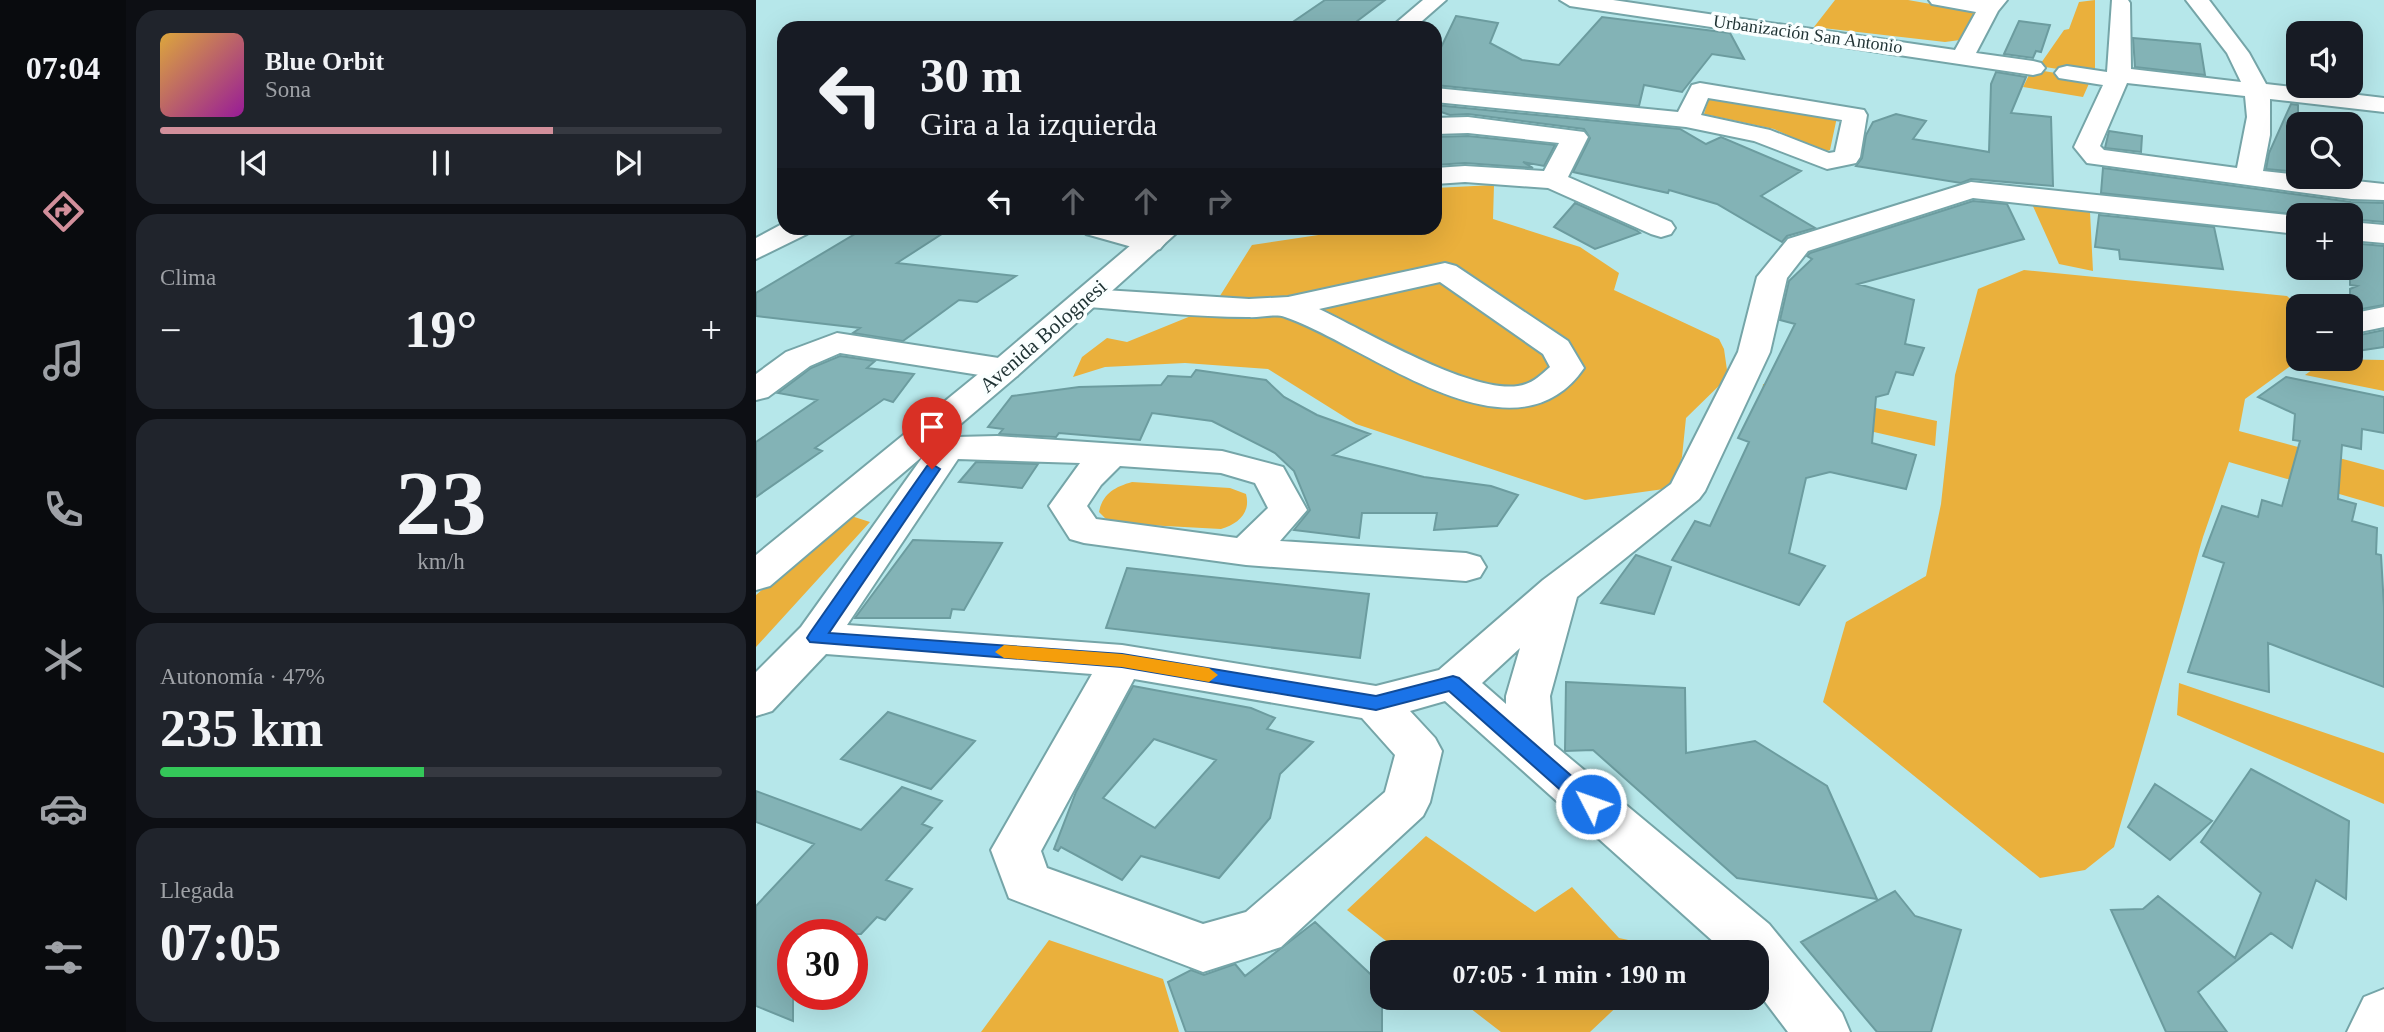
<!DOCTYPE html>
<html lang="es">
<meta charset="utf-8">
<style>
body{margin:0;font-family:Georgia,serif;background:#20242c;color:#f1f3f6;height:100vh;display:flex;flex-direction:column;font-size:26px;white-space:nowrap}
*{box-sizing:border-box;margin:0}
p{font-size:23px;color:#9ea1a6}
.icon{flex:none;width:38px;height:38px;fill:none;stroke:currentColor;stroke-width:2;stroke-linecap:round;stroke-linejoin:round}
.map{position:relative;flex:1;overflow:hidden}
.details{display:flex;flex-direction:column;gap:10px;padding:10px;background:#0d0f14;width:630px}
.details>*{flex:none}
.guide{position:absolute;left:21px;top:21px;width:665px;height:214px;border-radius:21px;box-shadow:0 7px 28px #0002;background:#171b24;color:#f1f3f6;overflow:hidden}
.tools{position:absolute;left:1530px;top:21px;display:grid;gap:14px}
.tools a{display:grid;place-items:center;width:77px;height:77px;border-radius:14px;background:#171b24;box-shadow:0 7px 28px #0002;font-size:35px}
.speed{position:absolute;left:21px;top:919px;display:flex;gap:14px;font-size:35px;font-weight:700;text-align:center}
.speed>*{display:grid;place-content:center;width:91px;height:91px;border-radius:50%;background:#171b24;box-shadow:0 7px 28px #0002;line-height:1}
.speed .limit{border:10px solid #d22;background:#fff;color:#111}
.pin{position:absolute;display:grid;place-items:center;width:60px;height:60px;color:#fff;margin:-72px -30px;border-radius:50% 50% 50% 0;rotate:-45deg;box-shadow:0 0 7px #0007}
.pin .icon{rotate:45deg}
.me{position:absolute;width:77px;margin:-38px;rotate:311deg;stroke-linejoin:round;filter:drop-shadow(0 0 5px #0008)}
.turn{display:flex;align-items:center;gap:24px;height:147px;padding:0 28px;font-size:32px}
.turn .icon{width:91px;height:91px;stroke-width:2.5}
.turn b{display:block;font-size:49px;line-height:60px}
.lanes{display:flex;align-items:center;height:66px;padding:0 28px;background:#0003;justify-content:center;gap:35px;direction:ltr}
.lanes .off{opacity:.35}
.big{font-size:52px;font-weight:700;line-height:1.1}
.details .card{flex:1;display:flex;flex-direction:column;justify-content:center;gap:10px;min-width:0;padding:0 24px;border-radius:21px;background:#20242c}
.details .dial{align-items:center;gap:0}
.dial b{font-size:91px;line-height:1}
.song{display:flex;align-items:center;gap:21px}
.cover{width:84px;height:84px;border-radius:10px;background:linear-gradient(135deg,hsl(40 70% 55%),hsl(300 70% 35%))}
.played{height:7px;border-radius:4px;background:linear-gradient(90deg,#d28f9b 70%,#363941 70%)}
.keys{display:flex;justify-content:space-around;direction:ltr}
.heat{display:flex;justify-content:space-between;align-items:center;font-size:38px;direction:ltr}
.charge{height:10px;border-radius:5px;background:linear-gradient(90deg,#34c759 47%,#363941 0)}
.trip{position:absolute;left:614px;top:940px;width:399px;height:70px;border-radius:21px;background:#171b24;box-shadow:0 7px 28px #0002;font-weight:700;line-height:70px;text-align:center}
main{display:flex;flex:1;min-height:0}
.dock{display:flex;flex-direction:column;width:126px;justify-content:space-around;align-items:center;background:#090b0e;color:#9ea1a6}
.dock .icon{width:49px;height:49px}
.dock .current{color:#d28f9b}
.dock b{font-size:32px;color:#f1f3f6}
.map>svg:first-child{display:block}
.green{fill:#eab03c}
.building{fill:#83b3b6;stroke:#6c9c9f;stroke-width:2;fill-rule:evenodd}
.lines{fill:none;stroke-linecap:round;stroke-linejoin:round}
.minor-casing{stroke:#75a5a8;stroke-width:4}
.major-casing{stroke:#75a5a8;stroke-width:4}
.minor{fill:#fff;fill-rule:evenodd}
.major{fill:#fff;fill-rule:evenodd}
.route{fill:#1a73e8;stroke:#114b97;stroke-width:2}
.slow{fill:#f59e0b}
.labels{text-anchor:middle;stroke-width:7;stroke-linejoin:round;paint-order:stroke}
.far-street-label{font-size:18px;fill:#1f3233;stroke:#faffff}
.street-label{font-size:21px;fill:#1f3233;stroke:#faffff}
</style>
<main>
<nav class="dock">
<b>07:04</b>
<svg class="icon current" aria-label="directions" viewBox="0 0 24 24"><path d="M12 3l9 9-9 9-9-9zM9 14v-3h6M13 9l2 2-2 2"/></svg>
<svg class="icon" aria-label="music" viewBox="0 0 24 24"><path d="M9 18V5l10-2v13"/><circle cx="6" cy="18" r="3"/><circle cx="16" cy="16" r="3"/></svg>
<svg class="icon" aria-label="phone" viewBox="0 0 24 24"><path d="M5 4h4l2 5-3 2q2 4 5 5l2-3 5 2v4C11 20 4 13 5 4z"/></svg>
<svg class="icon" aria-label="climate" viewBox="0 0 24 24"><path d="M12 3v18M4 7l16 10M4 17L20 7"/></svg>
<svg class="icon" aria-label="car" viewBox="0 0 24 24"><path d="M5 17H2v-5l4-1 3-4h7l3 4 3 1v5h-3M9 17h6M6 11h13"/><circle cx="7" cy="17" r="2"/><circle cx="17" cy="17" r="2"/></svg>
<svg class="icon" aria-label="filters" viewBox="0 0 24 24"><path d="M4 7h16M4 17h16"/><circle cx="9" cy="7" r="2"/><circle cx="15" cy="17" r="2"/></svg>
</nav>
<section class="details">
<div class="card">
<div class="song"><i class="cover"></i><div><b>Blue Orbit</b><p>Sona</p></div></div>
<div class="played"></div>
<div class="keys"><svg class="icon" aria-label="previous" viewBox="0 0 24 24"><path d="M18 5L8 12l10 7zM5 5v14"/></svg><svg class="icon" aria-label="pause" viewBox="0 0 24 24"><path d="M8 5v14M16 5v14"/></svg><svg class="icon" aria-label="next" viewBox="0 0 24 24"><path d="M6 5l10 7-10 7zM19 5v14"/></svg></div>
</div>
<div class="card"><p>Clima</p>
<div class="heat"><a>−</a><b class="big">19°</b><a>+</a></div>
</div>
<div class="card dial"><b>23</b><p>km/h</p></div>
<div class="card"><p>Autonomía · 47%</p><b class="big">235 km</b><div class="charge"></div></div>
<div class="card"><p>Llegada</p><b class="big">07:05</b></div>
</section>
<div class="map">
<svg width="1628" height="1032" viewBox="0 0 1628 1032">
<rect width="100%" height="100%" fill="#b6e7ea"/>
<path class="green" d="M1079 0H1152L1220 12 1204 40 1189 42 1058 27Z
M1339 0V75L1283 66 1308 30 1313 29 1323 2Z
M1276 69 1335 79 1327 97 1267 87Z
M953 98 1081 117 1074 150 1068 152 1018 129 948 114Z
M738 185 737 219 824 247 863 273 858 290 963 339 968 349 972 377 930 418 926 457 915 488 829 500 600 424 512 369 429 363 349 367 317 377 326 357 351 338 371 342 457 307 496 245 609 228H679V188Z
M1276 204 1334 212 1337 271 1303 264Z
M1268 270 1531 296 1542 306V359H1544L1489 399 1483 431 1628 470V507L1473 462 1447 537 1358 847 1329 870 1284 878 1067 702 1090 622 1170 576 1185 504 1199 375 1222 289Z
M1571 359 1628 360V391L1549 375Z
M1007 384 1181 421 1179 446 1005 406Z
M376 482 474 488 490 494C495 513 482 524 465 529L354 523 343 512C347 493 359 487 376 482Z
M92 515 114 522 0 647V595Z
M1423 683 1628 753V804L1421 715Z
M670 836 779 912 816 887 863 938 919 950 644 952 591 910Z
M293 940 407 979 423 1032H225Z
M701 998H870L834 1032H745Z"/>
<path class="building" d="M569 0H629L592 28H528Z
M700 16 742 23 734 43 766 60 803 65 846 17 974 33 988 59 956 54 926 92 888 85 883 106 679 85V60Z
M1263 21 1294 25 1285 52 1280 51 1277 58 1248 54Z
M1377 38 1444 44 1449 75 1379 67Z
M1240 72 1270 77 1255 113 1295 117 1297 186 1215 179 1205 183 1100 166 1106 158 1110 135 1117 122 1140 114 1170 121 1157 139 1233 152 1235 84Z
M1535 104 1542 105V172L1510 169 1513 153Z
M679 105 924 129 950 144 965 137 1045 171 1005 196 1059 228 1031 236 1026 242 961 204 913 190 912 193 817 172 834 138 828 129 712 114 694 115 679 110Z
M1353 131 1386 136 1385 152 1349 148Z
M712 136 799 145 788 166 767 162 777 168 709 163 679 165V137Z
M1347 168 1595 202 1628 203V222L1594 219V215H1544L1345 193Z
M1217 201 1251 204 1268 239 1102 284 1158 300 1149 344 1168 348 1157 375 1140 372 1132 394 1120 397 1116 443 1160 455 1150 489 1074 472 1050 478 1033 553 1069 566 1043 605 916 560 939 521 954 526 993 442 982 438 1039 324 1024 320 1033 281 1056 259 1051 256 1054 253Z
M819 203 880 230 884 233 839 249 798 227Z
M1343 215 1458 227 1467 269 1364 259 1363 250 1339 247Z
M109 228H195L141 263 260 276 221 302 203 300 147 341 97 333 104 328 0 316V293Z
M1594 243 1628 246V305L1594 311V289L1601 286 1594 285Z
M1628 330V347L1594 352V337Z
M84 356 119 361 111 368 158 374 137 402 128 399 59 448 66 451 0 497V442L61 400 22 393 55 368Z
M440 370 510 380 528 397 561 415 614 434 577 455 668 477 735 486 762 495 741 526 678 530 681 513H606L603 538 538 530 554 510 538 471 519 453 456 421 396 413 384 440 303 433 300 437 243 434 247 429 232 427 256 396 323 387 405 385 412 376 435 377Z
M1530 377 1628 397V433L1606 429 1605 449 1586 445 1582 499 1600 504 1596 521 1621 528 1620 554 1625 555 1628 607V687L1512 643 1513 692 1432 672 1468 563 1447 556 1466 506 1502 517 1506 500 1526 506 1544 441 1537 440 1539 414 1502 397Z
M220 462 282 464 266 488 203 482Z
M157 540 246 543 208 610 196 609 194 618H99Z
M880 555 915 567 898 614 845 603Z
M371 568 613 594 604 658 350 628Z
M810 682 929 688 930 753 999 741 1071 786 1121 899 981 878 837 750 809 751Z
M377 686 495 708 519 718 511 729 557 742 524 774 514 818 463 878 385 856 366 880 305 847 302 851 298 849 320 792ZM398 739 460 760 399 828 347 798Z
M132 712 219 741 175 789 85 759Z
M1495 769 1593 821 1590 899 1560 880 1536 948 1515 933 1442 992 1471 1032H1410L1355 910 1387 909 1402 896 1479 958 1505 893 1445 842Z
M1399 784 1456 821 1414 860 1372 827Z
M146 787 186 801 166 824 176 828 130 880 156 889 129 920 121 917 105 934H37V1021L0 1006V906L58 844 0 822V791L105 830Z
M1139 891 1159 916 1205 930 1175 1032H1121L1045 942Z
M559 922 626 985V1032H430L412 982 435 970 448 975 479 964 489 976Z"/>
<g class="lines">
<g class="minor-casing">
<path id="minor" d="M804 0H857L1199 50 1220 12 1176 4 1173 0H1251L1242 11 1220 53 1277 61 1285 63 1289 68 1285 73 1277 75 814 6Z
M1356 0H1372L1374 3 1375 69 1485 82 1471 53 1430 0H1453L1493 53 1510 84 1628 98V112L1514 99V135L1507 171 1628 184V200L1595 199 1331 163 1318 147 1347 85 1303 78 1299 73 1303 68 1311 66 1351 72ZM1371 83 1489 96 1491 117 1481 168 1348 150 1344 146Z
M944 83 1108 110 1111 115 1104 157 1100 163 1071 169 998 141 930 127 679 102V88L922 112 936 85ZM952 98 1086 120 1079 152 1073 153 1014 130 945 115Z
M712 117 828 132 832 137 812 177 915 222 919 228 915 234 905 237 895 234 792 188 709 182 679 184V168L709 166 788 171 803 143 712 133 679 134V118Z
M1215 182 1542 216V234L1217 198 1052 251 1031 278 1014 352 949 491 943 499 821 597 794 696 798 745 1013 924 1086 1013 1094 1032H1032L1001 991V952H969L689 701 654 711 679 738 686 751 674 802 667 816 525 947 447 972 253 898 235 850 336 674 70 654 16 711 0 716V672L45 627 173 448 157 443 152 435 157 427C171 424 192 425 201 437L241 436 466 451 527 467 551 510 524 541 710 553 724 557 730 567 724 577 710 581 490 565 328 543 314 539 293 506 324 463 202 459 91 625 366 645 620 686 683 670 787 580 915 484 982 352 1001 277 1032 239ZM364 466 465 473 499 483 512 508 481 538 340 519 331 506 345 485ZM764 648 750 696V704L726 683ZM378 679 606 718 639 755 629 792 490 912 447 924 291 868 285 851Z
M1594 222 1628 225V243L1594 240Z
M28 223V228H55L51 234 0 259V238Z
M326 228H370L404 237 409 243 404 249 394 252 330 234Z
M689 263 700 266 812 341 828 368C757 471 610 344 529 317 519 313 504 318 492 317 439 317 385 311 332 307L321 305 316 298 321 291 332 289 493 299 532 297ZM684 282 787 354 794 367C784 376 776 384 762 386 713 393 610 331 563 309Z
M1628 307V327L1594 334V314Z
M81 333 249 359 261 362 266 369 261 376 249 379 84 353 54 366 12 397 0 400V374L30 352Z
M1628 989V1032H1591L1608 997Z"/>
</g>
<g class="major-casing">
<path id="major" d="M667 0H690L658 28H634Z
M395 228H426L261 376 14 586 0 590V555L237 362Z"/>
</g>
<use href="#minor" class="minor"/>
<use href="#major" class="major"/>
</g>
<path class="route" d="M176 464 184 469 73 633 366 654 620 696 697 676 703 678 842 799 845 804 842 810H827L693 691 620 710 366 667 54 642 51 638 54 633 171 466Z"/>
<path class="slow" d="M248 645 366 654 453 668 462 675 453 682 366 667 248 658 239 652Z"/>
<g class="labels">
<g class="far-street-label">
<text transform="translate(1052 34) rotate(8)" y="6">Urbanización San Antonio</text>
</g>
<g class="street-label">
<text transform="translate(287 336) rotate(-41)" y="7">Avenida Bolognesi</text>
</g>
</g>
</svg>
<div class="tools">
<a><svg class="icon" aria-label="sound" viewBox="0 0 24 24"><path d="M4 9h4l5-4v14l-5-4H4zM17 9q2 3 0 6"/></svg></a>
<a><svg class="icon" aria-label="search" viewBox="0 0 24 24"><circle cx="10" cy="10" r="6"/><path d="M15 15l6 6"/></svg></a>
<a>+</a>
<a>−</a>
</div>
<div class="speed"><div class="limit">30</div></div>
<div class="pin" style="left:176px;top:469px;background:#d93025"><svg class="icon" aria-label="arrive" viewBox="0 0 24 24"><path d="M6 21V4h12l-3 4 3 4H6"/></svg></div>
<svg class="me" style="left:835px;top:804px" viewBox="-20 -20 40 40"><circle r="17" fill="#1a73e8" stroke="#fff" stroke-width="3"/><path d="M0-11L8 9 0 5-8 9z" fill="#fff"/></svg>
<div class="trip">07:05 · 1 min · 190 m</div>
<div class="guide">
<div class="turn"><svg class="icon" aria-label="left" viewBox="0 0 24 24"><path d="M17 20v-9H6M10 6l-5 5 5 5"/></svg><div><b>30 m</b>Gira a la izquierda</div></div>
<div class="lanes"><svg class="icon" aria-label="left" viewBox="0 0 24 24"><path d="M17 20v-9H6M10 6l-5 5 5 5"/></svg><svg class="icon off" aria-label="ahead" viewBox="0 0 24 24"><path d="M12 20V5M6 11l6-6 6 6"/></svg><svg class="icon off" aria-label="ahead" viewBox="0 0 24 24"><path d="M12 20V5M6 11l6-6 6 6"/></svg><svg class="icon off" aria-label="right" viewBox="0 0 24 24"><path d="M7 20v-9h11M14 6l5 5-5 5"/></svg></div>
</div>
</div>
</main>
